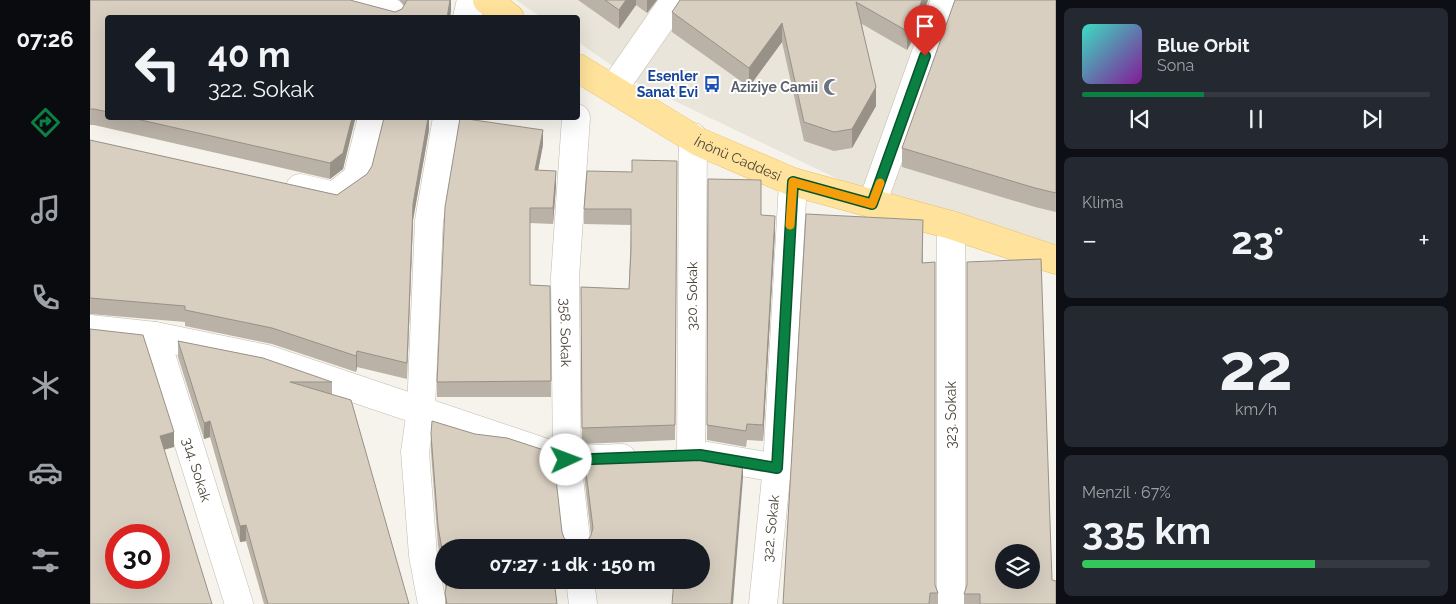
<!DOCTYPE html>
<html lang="tr">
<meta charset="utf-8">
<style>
body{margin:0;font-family:Raleway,sans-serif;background:#242831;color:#f1f3f6;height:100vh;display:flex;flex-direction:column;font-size:19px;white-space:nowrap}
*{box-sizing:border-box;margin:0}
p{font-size:16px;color:#9ea1a6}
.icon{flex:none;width:28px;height:28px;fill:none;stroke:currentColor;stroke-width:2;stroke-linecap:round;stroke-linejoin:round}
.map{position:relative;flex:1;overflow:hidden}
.details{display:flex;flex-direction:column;gap:8px;padding:8px;background:#0d0f14;width:400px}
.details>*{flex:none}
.banner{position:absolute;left:15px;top:15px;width:475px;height:105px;border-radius:5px;box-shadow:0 5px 20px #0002;background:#171b24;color:#f1f3f6;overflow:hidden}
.buttons{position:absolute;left:905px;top:544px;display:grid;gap:10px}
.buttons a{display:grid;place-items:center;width:45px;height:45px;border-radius:50%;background:#171b24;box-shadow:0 5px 20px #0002;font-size:25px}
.speed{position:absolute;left:15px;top:524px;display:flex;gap:10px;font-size:25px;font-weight:700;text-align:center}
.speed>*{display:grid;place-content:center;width:65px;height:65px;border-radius:50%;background:#171b24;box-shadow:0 5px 20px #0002;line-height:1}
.speed .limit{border:8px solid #d22;background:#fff;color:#111}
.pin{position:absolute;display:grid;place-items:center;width:42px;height:42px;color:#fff;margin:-51px -21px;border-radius:50% 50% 50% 0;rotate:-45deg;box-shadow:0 0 5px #0007}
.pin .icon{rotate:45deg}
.me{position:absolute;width:55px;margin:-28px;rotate:88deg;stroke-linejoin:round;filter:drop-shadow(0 0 4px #0008)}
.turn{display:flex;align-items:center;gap:18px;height:105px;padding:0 20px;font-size:22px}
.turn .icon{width:65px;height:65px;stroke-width:2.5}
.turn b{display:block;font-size:35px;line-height:42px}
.big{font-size:38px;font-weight:700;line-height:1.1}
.details .widget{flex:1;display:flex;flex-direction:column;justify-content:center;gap:8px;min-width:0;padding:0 18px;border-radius:8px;background:#242831}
.details .dial{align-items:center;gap:0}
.dial b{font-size:65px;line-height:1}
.song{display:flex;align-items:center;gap:15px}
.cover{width:60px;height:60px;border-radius:8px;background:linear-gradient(135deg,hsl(170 70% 55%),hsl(290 70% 35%))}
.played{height:5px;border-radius:2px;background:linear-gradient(90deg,#0b8043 35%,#363941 35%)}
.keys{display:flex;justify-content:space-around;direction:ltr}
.heat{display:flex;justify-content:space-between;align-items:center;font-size:28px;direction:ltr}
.charge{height:8px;border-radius:4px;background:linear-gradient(90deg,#34c759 67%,#363941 0)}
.trip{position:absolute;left:345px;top:539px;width:275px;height:50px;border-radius:25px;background:#171b24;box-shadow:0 5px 20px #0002;font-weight:700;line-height:50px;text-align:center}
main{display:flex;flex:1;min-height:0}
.menu{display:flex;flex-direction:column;width:90px;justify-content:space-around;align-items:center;background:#090b0e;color:#9ea1a6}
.menu .icon{width:35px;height:35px}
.menu .selected{color:#0b8043}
.menu b{font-size:22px;color:#f1f3f6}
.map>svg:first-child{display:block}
.residential{fill:#eae5da}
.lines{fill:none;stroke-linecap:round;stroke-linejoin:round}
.minor-casing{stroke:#c2bbae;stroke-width:29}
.major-casing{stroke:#e6c16a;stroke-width:29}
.minor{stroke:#fff;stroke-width:28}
.major{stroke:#ffe39c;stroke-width:28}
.wall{fill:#bab2a6}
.shaded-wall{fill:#979187}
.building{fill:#d8cfc1;stroke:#979187;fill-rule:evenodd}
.route-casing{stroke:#07532c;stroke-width:12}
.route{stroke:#0b8043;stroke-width:9}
.slow{stroke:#f59e0b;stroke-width:9}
.labels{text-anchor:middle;stroke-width:4;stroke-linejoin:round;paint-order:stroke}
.transit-label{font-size:14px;font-weight:bold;fill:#164399;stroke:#fff;text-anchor:end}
.worship-label{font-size:14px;font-weight:bold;fill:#5b616d;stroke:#fff;text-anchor:end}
.street-label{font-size:14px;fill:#4b4439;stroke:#fff}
</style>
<main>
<nav class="menu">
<b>07:26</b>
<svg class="icon selected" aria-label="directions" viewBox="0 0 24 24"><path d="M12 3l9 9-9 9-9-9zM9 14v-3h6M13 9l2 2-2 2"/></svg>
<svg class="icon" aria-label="music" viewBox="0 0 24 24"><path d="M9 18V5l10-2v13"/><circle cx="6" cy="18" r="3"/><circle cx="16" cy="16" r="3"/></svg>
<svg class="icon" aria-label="phone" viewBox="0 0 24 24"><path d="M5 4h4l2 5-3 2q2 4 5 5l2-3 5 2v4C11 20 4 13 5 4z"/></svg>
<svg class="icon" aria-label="climate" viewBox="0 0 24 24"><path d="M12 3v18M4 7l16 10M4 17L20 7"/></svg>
<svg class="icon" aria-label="car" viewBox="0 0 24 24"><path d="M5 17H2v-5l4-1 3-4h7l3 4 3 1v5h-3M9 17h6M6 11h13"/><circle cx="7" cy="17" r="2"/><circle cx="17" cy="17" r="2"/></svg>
<svg class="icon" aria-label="filters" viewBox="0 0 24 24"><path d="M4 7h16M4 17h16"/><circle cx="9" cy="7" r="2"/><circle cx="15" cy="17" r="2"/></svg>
</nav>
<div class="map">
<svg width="966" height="604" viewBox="0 0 966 604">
<rect width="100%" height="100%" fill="#f6f3ec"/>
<path class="residential" d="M426 0H966V248L752 181 547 83 488 42V18L451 17Z"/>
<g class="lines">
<g class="minor-casing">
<g id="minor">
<path d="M260 0 302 13"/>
<path d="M377 18 381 0"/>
<path d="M524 88 585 0"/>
<path id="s1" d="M486 118 475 277 477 460 487 548"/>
<path d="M210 188 244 196 267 178 282 118"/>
<path d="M782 204 855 0"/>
<path d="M861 225V604"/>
<path d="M0 329 65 336 177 359 477 460 532 458"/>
<path id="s2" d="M65 336 149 604"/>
<path id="s3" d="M601 456 603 137"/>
<path d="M617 456 687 468"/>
<path d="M490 580 493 604"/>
<path d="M342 604 333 555 325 452 331 410 339 221 357 118"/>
<path id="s4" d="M673 604 687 468 703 182"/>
</g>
</g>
<g class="major-casing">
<g id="major">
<path d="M397 0 420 18"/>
<path id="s5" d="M488 68 609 142 703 182 861 225 966 260"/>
</g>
</g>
<use href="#minor" class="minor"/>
<use href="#major" class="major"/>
</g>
<path class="wall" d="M0 0 305 12 312 9 314 6 309 0H361V10L360 18H18V118H265L253 169 240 179 4 125H0Z
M488 0H567L557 13 546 5 529 29Z
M590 0H838L826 34 817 50 772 24 786 106 762 148 744 151 714 141 692 42 659 87 582 32V12Z
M966 0V212L945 207 812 167V148Z
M339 118V130L323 220 317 379 267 367 266 372 182 344 95 326V322L0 314V140L247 195 277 174Z
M453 145 448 170 466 186 463 224 440 223V285L460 286 461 397H347V382Z
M587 161 585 440 492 444 491 287 539 289 541 225 494 224V209L542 172Z
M618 179 671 215 685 232 673 441 657 440 656 447 617 440Z
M833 220V263L845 585 848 593V604H693Z
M88 341 242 382V394L319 604H174L156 541 150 542 120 437 114 439 88 357Z
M341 434 472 532 474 538 480 543 488 545 497 542 501 535 494 475V456L653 478 611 548H354V580L348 545 341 452Z
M354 580H464L467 604H355L356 591Z
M962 580 966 604H874V594L877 585Z"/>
<path class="shaded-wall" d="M360 0H361V10L360 18H357Z
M536 0H546V5L529 29V10Z
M557 0H567L557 13Z
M832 0H838L826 34 817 50V31Z
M692 23V42L659 87V68Z
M786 87V106L762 148V129Z
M262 118H265V120L253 169 240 179V163Z
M338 118H339V130L323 220 317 379 323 204Z
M453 130V145L445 186V170Z
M466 171V186L463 224V208Z
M685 216V232L673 441V425Z
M267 351V367L266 372V356Z
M120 421V437L114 439V423Z
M84 432V447L70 451V436Z
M653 460V478L643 604H641Z
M156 525V541L150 542V526Z"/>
<path class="building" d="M0 0H260L305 12 312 9 317 0H360L357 18H18V112L4 109H0Z
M515 0H536L529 10Z
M590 0H832L826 15 817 31 766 2 786 87 762 129 744 132 714 122 692 23 659 68 582 12Z
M865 0H966V193L945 188 812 148Z
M42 118H262L253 153 240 163Z
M294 118H338L323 204 317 363 267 351 266 356 182 328 95 310V306L0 298V140L247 195 277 174 282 166Z
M370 118 453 130 445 170 466 171 463 208H440V285L460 286 461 381 347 382 355 207Z
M542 160 587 161 585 425 492 428 491 287 539 289 541 250V209H494L497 171 542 172Z
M618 179 671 180V215L685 216 673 425 657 424 656 431 617 425Z
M716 214 833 220 832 263 845 262V585L848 593H840L839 604H693Z
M951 259 962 580 966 581V604H890V594H874L877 585V262ZM914 552H941V580H914Z
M0 329 53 335 84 432 70 436 122 604H0ZM26 535H69V578H26Z
M88 341 173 358 242 382H200L261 400 319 604H178L156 525 150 526 120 421 114 423Z
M342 421 385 434 417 438 463 453 472 532 474 538 480 543 488 545 497 542 501 535 503 528 494 456 609 452 653 460 641 604H582L584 580H611V548H586V545L558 548H497L489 546 484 548H354V561L348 526 341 434Z
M357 580H464L467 604H357L355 593 357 583Z"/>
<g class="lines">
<g class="route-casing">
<path id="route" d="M476 460 610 455 687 468 703 182 782 204 835 56"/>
</g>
<use href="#route" class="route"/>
<path class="slow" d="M700 225 703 182 782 204 790 183"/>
</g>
<defs>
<g id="bus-bare" transform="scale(1.35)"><path d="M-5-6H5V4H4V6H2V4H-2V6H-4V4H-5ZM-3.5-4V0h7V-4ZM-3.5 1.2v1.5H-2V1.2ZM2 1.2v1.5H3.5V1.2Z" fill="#1a4fb4" stroke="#fff" stroke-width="2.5" paint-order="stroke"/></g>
<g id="mosque-bare" transform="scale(1.35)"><path d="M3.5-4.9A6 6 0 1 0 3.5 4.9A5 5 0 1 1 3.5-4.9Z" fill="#6b7280" stroke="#fff" stroke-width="2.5" paint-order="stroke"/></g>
</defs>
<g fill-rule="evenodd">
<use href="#bus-bare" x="622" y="84"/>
<use href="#mosque-bare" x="742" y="87"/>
</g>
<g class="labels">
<g class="transit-label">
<text x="608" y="81">Esenler<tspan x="608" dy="16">Sanat Evi</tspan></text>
</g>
<g class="worship-label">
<text x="728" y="92">Aziziye Camii</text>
</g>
<g class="street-label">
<text dy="5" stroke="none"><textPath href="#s5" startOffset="184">İnönü Caddesi</textPath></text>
<text dy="5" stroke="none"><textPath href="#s3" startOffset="160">320. Sokak</textPath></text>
<text dy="5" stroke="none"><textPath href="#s1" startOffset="215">358. Sokak</textPath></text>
<text transform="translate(861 415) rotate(-90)" y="5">323. Sokak</text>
<text dy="5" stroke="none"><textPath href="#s2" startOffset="140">314. Sokak</textPath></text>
<text dy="5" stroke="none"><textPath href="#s4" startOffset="76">322. Sokak</textPath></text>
</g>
</g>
</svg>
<div class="buttons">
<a><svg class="icon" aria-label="layers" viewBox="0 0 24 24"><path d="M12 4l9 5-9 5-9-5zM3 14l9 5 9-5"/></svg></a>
</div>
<div class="speed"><div class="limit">30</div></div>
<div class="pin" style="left:835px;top:56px;background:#d93025"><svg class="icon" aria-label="arrive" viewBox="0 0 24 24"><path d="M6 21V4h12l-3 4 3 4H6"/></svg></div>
<svg class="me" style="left:476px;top:460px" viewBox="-20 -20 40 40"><circle r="19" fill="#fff"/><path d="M0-13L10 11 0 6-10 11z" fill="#0b8043"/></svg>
<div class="trip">07:27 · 1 dk · 150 m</div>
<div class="banner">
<div class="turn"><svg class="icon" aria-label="left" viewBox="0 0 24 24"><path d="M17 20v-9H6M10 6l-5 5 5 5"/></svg><div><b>40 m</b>322. Sokak</div></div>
</div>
</div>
<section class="details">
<div class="widget">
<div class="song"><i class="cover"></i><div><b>Blue Orbit</b><p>Sona</p></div></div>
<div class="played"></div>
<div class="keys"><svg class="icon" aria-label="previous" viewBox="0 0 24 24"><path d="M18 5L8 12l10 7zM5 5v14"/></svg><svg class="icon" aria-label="pause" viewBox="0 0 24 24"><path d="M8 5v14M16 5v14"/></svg><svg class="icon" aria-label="next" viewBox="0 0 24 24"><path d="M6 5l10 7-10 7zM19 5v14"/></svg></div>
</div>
<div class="widget"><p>Klima</p>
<div class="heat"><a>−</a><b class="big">23°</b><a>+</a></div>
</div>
<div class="widget dial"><b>22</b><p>km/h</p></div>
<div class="widget"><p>Menzil · 67%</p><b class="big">335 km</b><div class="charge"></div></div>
</section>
</main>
